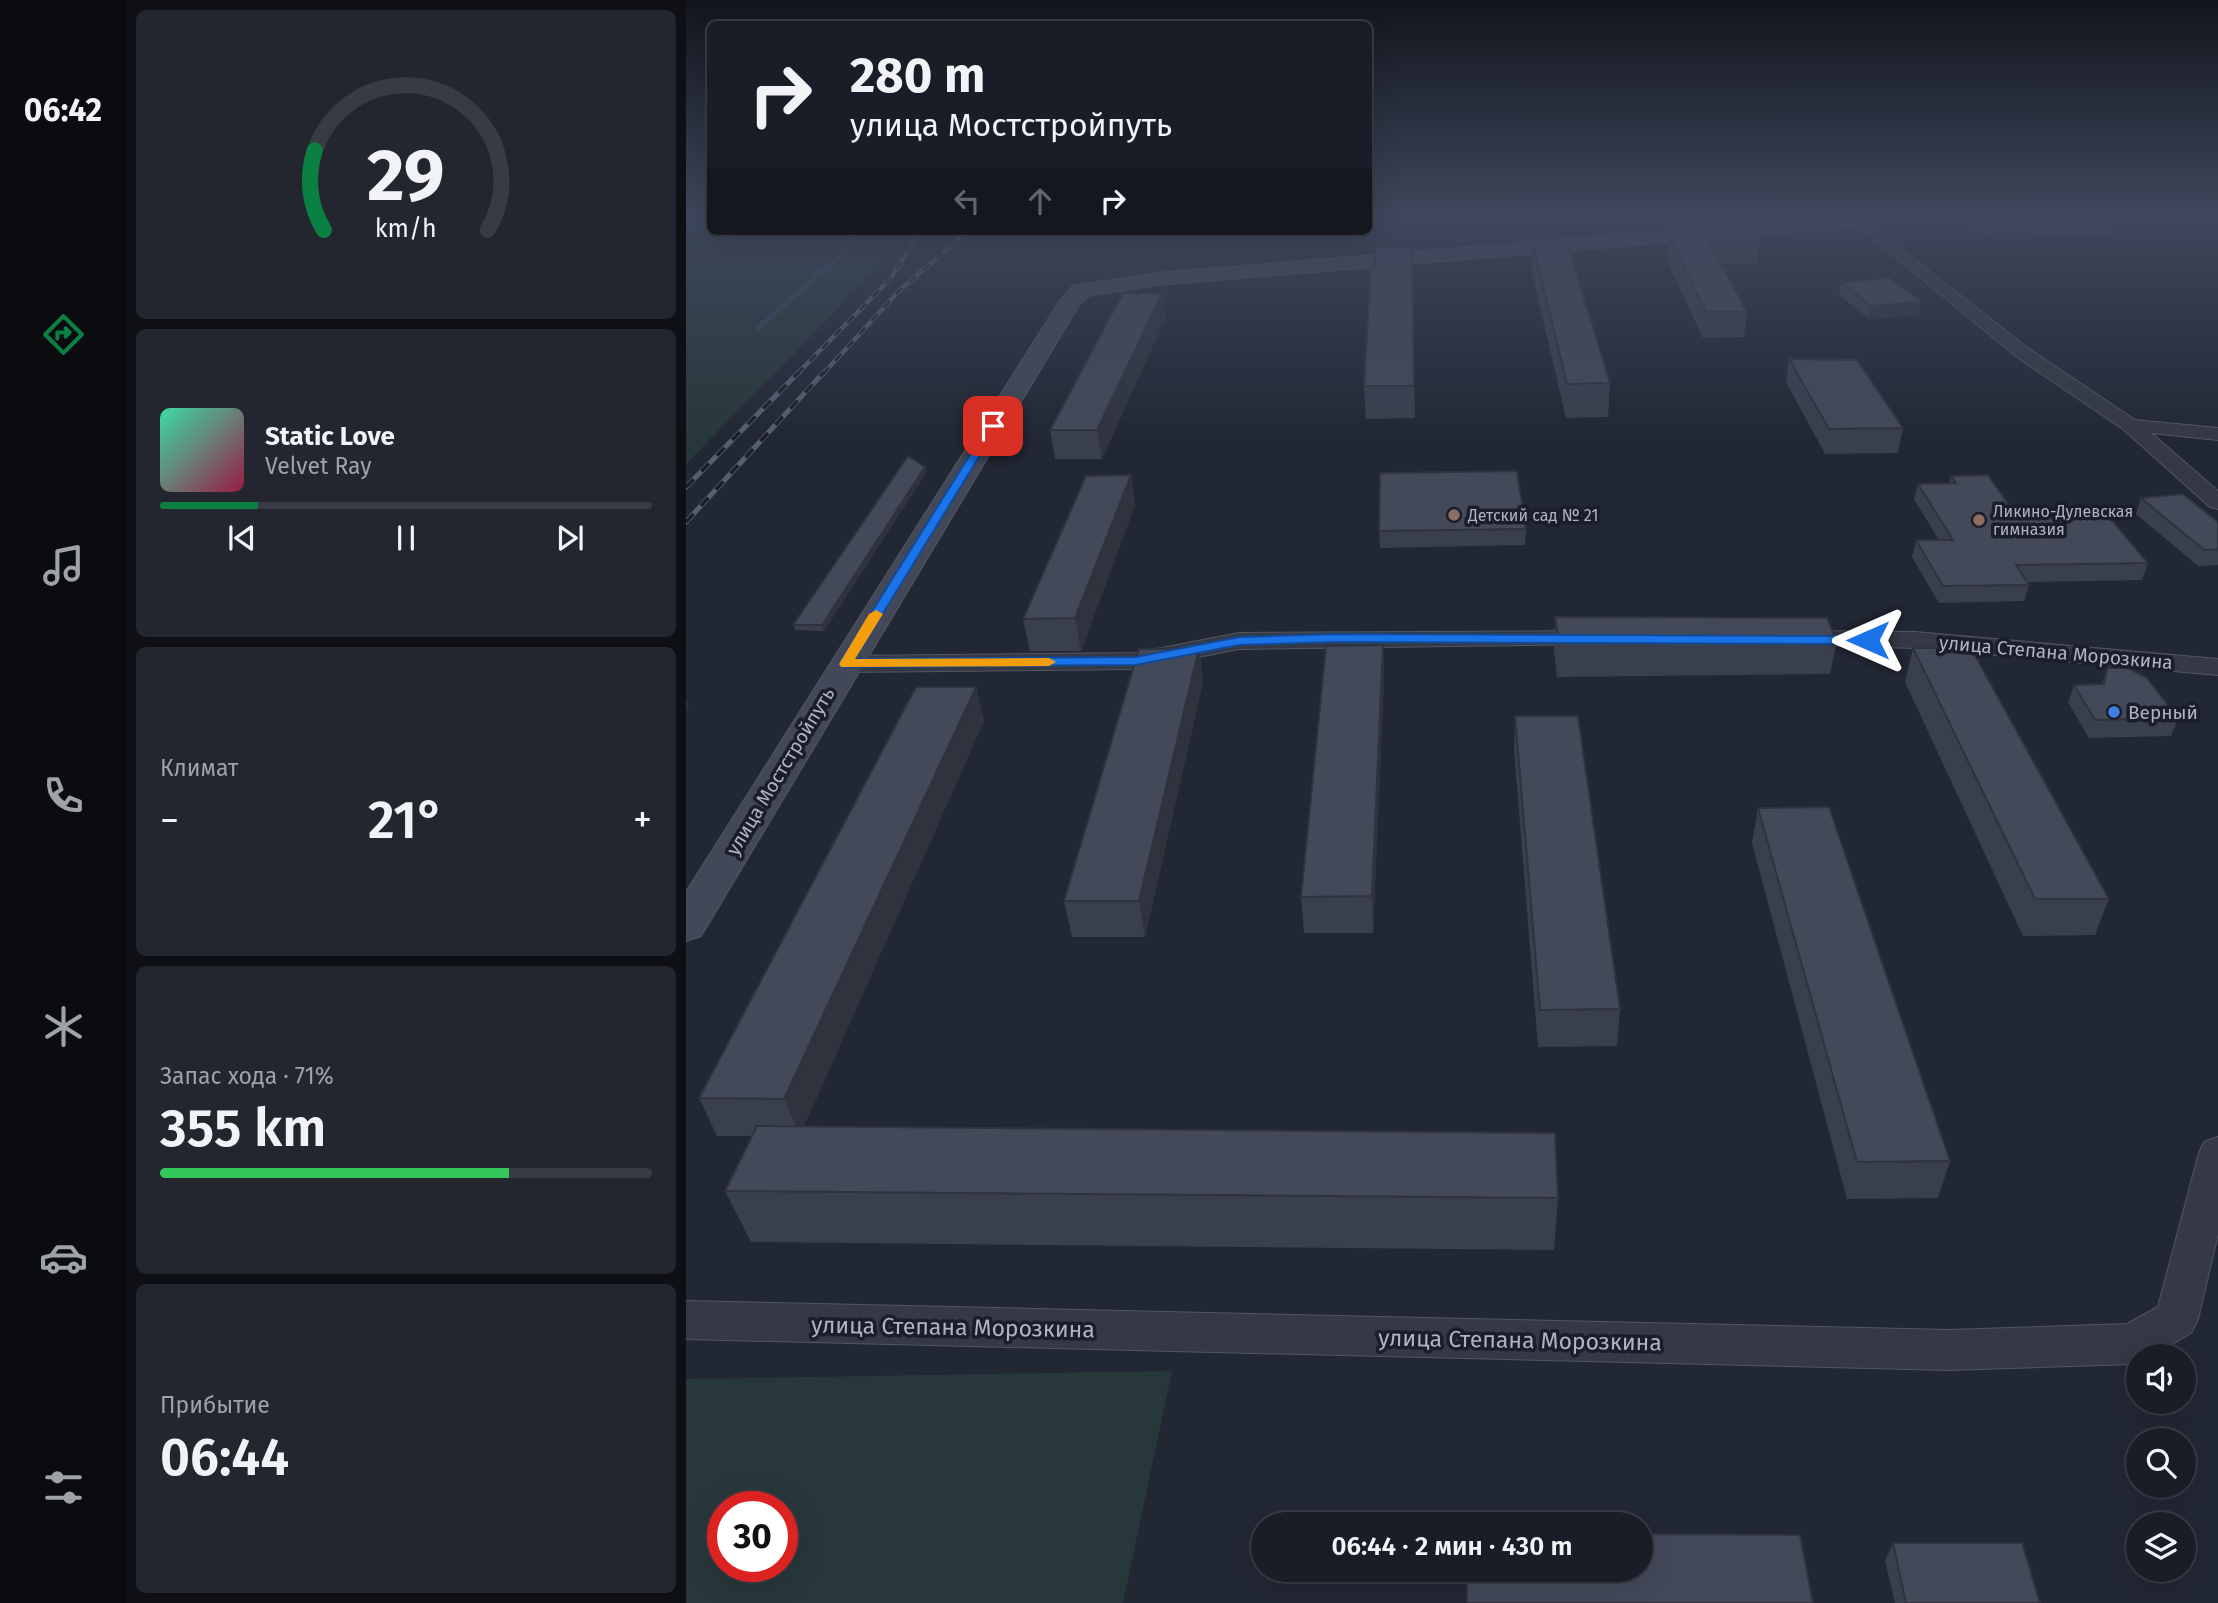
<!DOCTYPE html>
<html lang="ru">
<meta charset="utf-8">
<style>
body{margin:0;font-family:"Fira Sans",sans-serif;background:#23262f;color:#f1f3f6;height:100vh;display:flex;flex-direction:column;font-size:26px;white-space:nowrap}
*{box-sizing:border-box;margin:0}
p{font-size:23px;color:#9fa2a7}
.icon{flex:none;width:38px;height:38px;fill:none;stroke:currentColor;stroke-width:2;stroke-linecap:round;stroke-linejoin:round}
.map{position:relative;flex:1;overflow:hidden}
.details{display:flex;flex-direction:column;gap:10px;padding:10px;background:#0e1015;width:560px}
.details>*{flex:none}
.guide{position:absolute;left:21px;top:21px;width:665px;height:214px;border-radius:10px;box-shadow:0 7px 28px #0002,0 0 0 2px #383b44;background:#1a1d27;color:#f1f3f6;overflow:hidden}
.fabs{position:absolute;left:1440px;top:1344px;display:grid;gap:14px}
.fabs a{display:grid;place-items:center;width:70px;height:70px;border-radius:50%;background:#1a1d27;box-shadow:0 7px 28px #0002,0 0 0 2px #383b44;font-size:35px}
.speed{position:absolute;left:21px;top:1491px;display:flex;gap:14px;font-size:35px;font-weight:700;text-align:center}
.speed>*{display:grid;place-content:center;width:91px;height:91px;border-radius:50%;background:#1a1d27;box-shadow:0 7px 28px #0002,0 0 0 2px #383b44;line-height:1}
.speed .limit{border:10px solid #d22;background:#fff;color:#111}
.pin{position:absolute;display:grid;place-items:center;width:60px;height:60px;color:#fff;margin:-30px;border-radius:14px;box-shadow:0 4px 10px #0006}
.me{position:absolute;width:77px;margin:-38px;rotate:270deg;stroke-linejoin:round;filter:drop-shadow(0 0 5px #0008)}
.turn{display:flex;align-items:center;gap:24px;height:147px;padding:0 28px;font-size:32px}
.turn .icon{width:91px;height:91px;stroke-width:2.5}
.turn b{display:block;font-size:49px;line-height:60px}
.lanes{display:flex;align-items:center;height:66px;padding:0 28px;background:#0003;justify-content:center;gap:35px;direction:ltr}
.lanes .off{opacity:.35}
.big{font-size:52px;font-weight:600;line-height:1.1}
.details .card{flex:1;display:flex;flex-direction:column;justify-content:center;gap:10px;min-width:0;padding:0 24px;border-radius:10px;background:#23262f}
.details .dial{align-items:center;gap:0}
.dial svg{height:182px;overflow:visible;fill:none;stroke:#383b44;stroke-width:7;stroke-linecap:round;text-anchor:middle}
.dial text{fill:#f1f3f6;stroke:none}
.song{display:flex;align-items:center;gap:21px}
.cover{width:84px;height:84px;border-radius:10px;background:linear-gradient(135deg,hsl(160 70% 55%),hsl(340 70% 35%))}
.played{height:7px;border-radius:4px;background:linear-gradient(90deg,#0b8043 20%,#383b44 20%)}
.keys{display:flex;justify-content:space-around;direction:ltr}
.heat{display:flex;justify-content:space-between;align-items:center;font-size:38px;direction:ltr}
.charge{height:10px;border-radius:5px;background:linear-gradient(90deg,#34c759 71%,#383b44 0)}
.trip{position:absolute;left:565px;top:1512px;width:402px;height:70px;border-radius:35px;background:#1a1d27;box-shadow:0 7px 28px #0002,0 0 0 2px #383b44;font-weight:600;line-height:70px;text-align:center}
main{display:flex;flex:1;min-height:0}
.tab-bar{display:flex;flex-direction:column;width:126px;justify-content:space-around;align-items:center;background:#0a0c10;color:#9fa2a7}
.tab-bar .icon{width:49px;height:49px}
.tab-bar .on{color:#0b8043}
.tab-bar b{font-size:32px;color:#f1f3f6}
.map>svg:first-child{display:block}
.green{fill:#28373a;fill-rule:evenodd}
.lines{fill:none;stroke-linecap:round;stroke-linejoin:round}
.stream{stroke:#37405a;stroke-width:5}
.street-casing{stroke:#525663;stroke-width:2}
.secondary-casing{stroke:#525663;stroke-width:2}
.street{fill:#353945;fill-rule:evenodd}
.secondary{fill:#434858;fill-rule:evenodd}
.rail-far1-casing{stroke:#595e6e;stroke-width:4.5}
.rail-casing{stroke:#595e6e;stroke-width:5}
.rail-far1{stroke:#1a1e2a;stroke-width:2.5;stroke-dasharray:9;stroke-linecap:butt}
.rail{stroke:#1a1e2a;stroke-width:3.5;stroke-dasharray:11;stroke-linecap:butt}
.wall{fill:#3a3f4d}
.shaded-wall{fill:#2f333e}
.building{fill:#434959;stroke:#2f333e;stroke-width:2}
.route{fill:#1a73e8;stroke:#114b97;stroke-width:2}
.slow{fill:#f59e0b}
.education-dot{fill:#8d6e63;stroke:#1a1e2a;stroke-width:2.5}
.shop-dot{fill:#3f7fe0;stroke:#1a1e2a;stroke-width:2.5}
.labels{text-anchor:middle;stroke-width:7;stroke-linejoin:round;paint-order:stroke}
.far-poi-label{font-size:16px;fill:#afb3c2;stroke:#1a1e2a;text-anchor:start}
.street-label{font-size:19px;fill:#afb3c2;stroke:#1a1e2a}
.poi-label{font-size:19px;fill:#afb3c2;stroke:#1a1e2a;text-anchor:start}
.near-street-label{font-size:23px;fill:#afb3c2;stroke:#1a1e2a}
</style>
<main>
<nav class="tab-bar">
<b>06:42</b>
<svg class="icon on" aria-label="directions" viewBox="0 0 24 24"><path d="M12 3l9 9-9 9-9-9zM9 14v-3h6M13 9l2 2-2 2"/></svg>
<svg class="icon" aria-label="music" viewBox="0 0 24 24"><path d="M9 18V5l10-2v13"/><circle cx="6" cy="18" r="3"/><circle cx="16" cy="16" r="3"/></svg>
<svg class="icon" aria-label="phone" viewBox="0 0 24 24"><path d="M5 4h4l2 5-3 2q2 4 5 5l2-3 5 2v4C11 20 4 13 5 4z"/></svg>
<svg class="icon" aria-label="climate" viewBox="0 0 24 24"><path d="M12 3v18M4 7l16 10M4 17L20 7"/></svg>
<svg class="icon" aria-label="car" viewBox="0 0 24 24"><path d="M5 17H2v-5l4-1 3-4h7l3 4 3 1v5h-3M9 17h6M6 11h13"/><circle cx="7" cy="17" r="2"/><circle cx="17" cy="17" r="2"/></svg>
<svg class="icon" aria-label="filters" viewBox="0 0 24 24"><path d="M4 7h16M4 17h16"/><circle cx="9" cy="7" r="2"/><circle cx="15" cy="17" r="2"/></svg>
</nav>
<section class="details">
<div class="card dial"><svg viewBox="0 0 100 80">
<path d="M14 69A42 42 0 1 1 86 69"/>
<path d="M14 69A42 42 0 0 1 10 34" stroke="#0b8043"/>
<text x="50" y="56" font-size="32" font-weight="700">29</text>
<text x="50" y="72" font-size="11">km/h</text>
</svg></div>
<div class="card">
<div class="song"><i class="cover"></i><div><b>Static Love</b><p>Velvet Ray</p></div></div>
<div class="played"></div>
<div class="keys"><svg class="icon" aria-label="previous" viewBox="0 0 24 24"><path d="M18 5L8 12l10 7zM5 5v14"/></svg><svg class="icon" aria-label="pause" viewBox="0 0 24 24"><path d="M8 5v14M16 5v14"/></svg><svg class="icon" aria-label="next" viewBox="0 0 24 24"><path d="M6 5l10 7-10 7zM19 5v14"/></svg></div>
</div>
<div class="card"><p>Климат</p>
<div class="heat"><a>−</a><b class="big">21°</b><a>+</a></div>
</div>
<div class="card"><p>Запас хода · 71%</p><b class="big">355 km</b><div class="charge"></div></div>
<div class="card"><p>Прибытие</p><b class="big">06:44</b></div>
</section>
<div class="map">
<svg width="1532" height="1603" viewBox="0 0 1532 1603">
<rect width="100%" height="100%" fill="#222734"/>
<path class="green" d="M0 215H24V231H245L200 260 0 464Z
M486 1371 437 1603H0V1379ZM37 1507H96V1566H37Z"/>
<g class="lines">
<path class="stream" d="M72 328 163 248 168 231"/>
<g class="street-casing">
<path id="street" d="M1173 216 1343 349 1449 420 1532 428V440L1465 433 1532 491V509L1524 507 1437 429 1331 357 1168 223 1166 220Z
M910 631 919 634 923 639 919 644 553 649 450 669 160 672 151 670 147 664 151 658 160 656 450 653 553 633Z
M1110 631 1229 632 1532 659V675L1229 648 1101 644 1097 639 1101 634Z
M1532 1137V1234L1512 1319 1505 1333 1465 1356H1452V1361L1446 1364 1263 1370 0 1339V1301L1263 1330 1441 1324 1472 1307 1513 1153 1518 1142Z"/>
</g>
<g class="secondary-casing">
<path id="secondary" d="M1172 215H1247L1238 221 470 285 402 296 393 305 15 936 0 941V892L373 302 387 286 470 273Z"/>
</g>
<use href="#street" class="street"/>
<use href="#secondary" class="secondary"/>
<g class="rail-far1-casing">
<path id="rail-far1" d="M111 374 205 278 235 231
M137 374 213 291 282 231"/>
</g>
<g class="rail-casing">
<path id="rail" d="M0 487 113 372
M0 522 138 372"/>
</g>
<use href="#rail-far1" class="rail-far1"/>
<use href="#rail" class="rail"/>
</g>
<path class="wall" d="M839 215H965L854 226Z
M996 215H1047V217L1074 240 1071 263 1034 264 1061 312 1058 337 1017 338 980 259 983 235H1011L1012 226H1002Z
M1259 215H1459L1458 220H1423L1430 225 1427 237 1305 239Z
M847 244 924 383 922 417 880 418 846 273Z
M726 247 729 418 680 419 678 386 689 267Z
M1155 282 1233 315 1183 319 1153 295Z
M476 294 479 319 416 459H369L364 430Z
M1103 359 1217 428 1212 453 1139 454 1100 382Z
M239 467 240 473 138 631 109 630 107 625Z
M445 475 449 505 395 651H344L337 619Z
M1265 476 1333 519 1462 563 1456 580 1341 582 1343 585 1338 601 1253 603 1226 557 1230 540H1253L1228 499 1232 484 1263 483Z
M1455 498 1532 522V565L1512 566 1450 514Z
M840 529 839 545 694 548 693 531Z
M869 617 1151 641 1144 674 871 677 868 649Z
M697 645 698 678 687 933H618L615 897Z
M513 648 517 682 459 937H386L378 901Z
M1227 648 1423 899 1409 935 1337 936 1219 682Z
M1421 668 1492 718 1485 736 1403 738 1382 702 1388 685 1416 684Z
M290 687 298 721 118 1126 872 1198 868 1250 65 1242 39 1191 66 1136H31L13 1098Z
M829 716 934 1009 931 1046 852 1047 828 750Z
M1072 808 1264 1161 1252 1198 1161 1199 1066 843Z
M1207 1543 1354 1603H1209L1199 1561Z"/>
<path class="shaded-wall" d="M872 215H965L854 226V217Z
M1024 215H1047V223L1013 220 1012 226H1002L1003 217Z
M476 294 479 319 416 459 411 430Z
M1236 302 1233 315 1183 319 1185 306Z
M239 467 240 473 138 631 136 625Z
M445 475 449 505 395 651 389 618Z
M697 645 698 678 687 933 686 896Z
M513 648 517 682 459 937 453 901Z
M290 687 298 721 114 1136 98 1099Z
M0 698 3 707 0 712Z"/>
<path class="building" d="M852 215H872L854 217Z
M1002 215H1024L1003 217Z
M1284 215H1416L1430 225 1307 227Z
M1059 216 1074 240H1024L1013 220Z
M983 235H1019L1061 312H1020Z
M881 243 924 383 881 384 847 244Z
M689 247H726L728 386H678L685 267H689Z
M1204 278 1236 302 1185 306 1155 282Z
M437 293 476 294 411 430H364Z
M1103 359 1171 360 1217 428 1143 429Z
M222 456 239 467 136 625H107Z
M831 471 840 529 693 531 694 473Z
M445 475 389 618 337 619 400 476Z
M1302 475 1333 519 1424 518 1462 563 1330 565 1343 585 1257 586 1230 540H1267L1232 484 1270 483 1265 476Z
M1497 494 1532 522V549L1518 550 1455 498Z
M869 617 1141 618 1151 641 873 643Z
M697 645 686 896 615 897 640 646Z
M513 648 453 901H378L453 649Z
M1227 648H1285L1423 899H1349Z
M1421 668H1442L1461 678 1492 718 1409 720 1388 685 1418 684Z
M230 687H290L98 1099 13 1098Z
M829 716H892L934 1009 854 1010Z
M1143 807 1264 1161 1171 1162 1072 808Z
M71 1126 869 1133 872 1198 39 1191Z
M956 1534 1114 1535 1127 1603H781V1570H956Z
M1207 1543H1336L1354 1603H1220Z"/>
<linearGradient id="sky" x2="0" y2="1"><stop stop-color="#13151d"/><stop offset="0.49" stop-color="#3e475c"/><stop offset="1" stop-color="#3e475c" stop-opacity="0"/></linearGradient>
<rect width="1532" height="439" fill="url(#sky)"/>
<path class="route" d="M307 423 312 426 169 659 450 657 553 637 650 634 1182 636 1189 640 1182 644 650 642 553 645 450 665 155 667 153 664 302 426Z"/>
<path class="slow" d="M190 610 197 614 169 659 363 658 370 662 363 666 155 667 153 664 183 614Z"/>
<g class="education-dot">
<circle cx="768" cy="515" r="7"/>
<circle cx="1293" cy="520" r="7"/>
</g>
<circle class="shop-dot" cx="1428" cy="712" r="7"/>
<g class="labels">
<g class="far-poi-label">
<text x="1307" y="517">Ликино-Дулевская<tspan x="1307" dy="18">гимназия</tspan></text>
<text x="782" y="521">Детский сад № 21</text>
</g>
<g class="street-label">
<text transform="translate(1370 652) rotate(5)" y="7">улица Степана Морозкина</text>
<text transform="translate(94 771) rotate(-59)" y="7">улица Мостстройпуть</text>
</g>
<g class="poi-label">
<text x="1442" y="719">Верный</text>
</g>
<g class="near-street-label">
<text transform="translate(267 1327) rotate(1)" y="8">улица Степана Морозкина</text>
<text transform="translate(834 1340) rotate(1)" y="8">улица Степана Морозкина</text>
</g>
</g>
</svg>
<div class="fabs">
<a><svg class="icon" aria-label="sound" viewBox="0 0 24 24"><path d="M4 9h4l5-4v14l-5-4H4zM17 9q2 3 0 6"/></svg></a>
<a><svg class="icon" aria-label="search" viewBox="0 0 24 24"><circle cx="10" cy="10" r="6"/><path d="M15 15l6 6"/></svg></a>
<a><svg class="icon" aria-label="layers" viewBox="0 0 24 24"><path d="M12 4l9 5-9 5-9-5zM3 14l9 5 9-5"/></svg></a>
</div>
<div class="speed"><div class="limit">30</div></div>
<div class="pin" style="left:307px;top:426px;background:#d93025"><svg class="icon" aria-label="arrive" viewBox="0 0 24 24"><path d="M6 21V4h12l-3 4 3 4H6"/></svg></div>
<svg class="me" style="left:1182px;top:640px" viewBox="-20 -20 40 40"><path d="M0-17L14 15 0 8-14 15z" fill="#1a73e8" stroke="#fff" stroke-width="4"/></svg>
<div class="trip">06:44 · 2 мин · 430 m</div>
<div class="guide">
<div class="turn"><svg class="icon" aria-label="right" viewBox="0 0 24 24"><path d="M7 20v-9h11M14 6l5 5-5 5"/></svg><div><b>280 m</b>улица Мостстройпуть</div></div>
<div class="lanes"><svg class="icon off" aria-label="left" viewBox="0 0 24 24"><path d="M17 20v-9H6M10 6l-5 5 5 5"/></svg><svg class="icon off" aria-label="ahead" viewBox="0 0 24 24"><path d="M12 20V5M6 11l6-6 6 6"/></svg><svg class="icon" aria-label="right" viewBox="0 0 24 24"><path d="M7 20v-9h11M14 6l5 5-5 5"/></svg></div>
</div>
</div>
</main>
